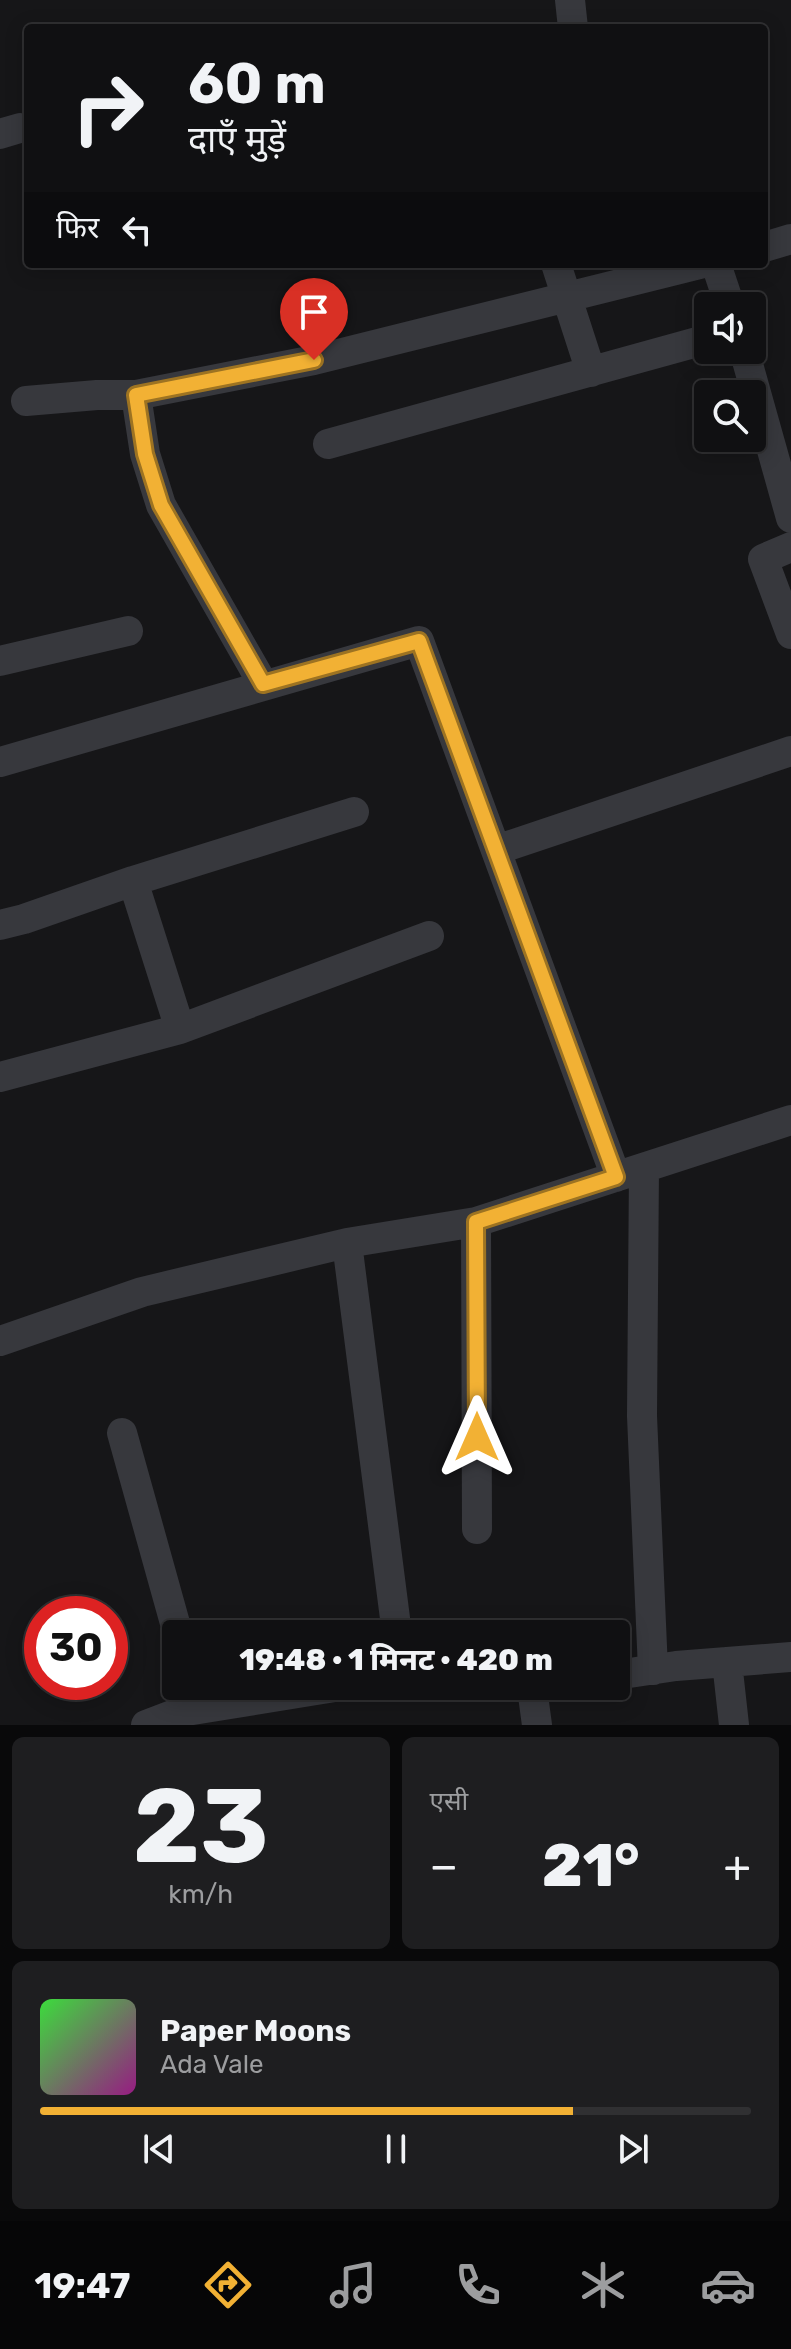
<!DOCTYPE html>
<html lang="hi">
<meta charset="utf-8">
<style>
body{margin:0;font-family:Rubik,"Noto Sans Devanagari",sans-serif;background:#1e1e20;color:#f1f3f6;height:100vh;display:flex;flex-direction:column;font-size:30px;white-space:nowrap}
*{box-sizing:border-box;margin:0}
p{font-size:26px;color:#9c9d9f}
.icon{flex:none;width:44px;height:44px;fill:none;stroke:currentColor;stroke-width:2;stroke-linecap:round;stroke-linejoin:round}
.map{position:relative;height:1725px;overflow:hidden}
.sheet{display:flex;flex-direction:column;gap:12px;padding:12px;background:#09090a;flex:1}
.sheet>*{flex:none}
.top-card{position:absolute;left:24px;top:24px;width:744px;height:244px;border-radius:8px;box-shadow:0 4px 20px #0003,0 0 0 2px #303032;background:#101012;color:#f1f3f6;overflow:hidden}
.tools{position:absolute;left:694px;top:292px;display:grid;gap:16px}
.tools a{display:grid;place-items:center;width:72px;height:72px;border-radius:8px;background:#101012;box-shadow:0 4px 20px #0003,0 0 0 2px #303032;font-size:40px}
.speed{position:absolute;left:24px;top:1596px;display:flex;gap:16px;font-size:40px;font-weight:700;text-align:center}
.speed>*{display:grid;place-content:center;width:104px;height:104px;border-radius:50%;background:#101012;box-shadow:0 4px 20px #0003,0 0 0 2px #303032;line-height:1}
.speed .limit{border:12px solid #d22;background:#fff;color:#111}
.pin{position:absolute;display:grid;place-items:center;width:68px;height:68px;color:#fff;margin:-82px -34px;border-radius:50% 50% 50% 0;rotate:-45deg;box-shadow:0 0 8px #0007}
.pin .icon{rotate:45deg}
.me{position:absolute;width:88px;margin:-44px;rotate:0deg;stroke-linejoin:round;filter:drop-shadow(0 0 6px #0008)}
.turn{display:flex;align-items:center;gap:28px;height:168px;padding:0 32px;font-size:36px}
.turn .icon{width:104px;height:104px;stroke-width:2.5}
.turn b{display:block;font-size:56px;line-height:68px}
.then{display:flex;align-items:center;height:76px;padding:0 32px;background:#0003;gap:16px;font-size:30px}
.big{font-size:60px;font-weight:800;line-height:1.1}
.sheet .tile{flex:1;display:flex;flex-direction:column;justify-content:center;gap:12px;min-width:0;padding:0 28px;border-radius:12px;background:#1e1e20}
.sheet .dial{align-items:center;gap:0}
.dial b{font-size:104px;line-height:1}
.song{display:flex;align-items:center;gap:24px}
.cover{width:96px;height:96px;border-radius:12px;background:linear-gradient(135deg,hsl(120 70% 55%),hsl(310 70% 35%))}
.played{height:8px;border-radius:4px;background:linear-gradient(90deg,#f2b134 75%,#303032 75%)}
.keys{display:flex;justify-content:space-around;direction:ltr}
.heat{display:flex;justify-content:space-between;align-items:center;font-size:44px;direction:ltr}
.sheet .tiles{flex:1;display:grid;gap:12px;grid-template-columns:1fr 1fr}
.tile:last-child{grid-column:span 2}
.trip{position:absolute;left:162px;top:1620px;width:468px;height:80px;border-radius:8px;background:#101012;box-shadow:0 4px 20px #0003,0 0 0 2px #303032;font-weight:800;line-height:80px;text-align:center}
.tab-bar{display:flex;height:128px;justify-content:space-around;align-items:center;background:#060607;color:#9c9d9f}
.tab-bar .icon{width:56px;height:56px}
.tab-bar .current{color:#f2b134}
.tab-bar b{font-size:36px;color:#f1f3f6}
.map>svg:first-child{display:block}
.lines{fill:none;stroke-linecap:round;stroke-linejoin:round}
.minor{stroke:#37383d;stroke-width:30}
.route-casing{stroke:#9d7322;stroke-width:20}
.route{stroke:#f2b134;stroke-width:14}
</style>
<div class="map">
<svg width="791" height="1725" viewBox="0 0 791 1725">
<rect width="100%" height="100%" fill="#161618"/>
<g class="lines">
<path class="minor" d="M570 0 573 28
M0 134 20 128
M764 247 791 239
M556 264 591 372
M716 264 730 306
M744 350 791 518
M136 395 145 454 161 505 263 684
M26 401 97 395H136L314 360 700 264
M328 444 708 339
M791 547 763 559 791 634
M0 661 128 631
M0 762 419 641 616 1177
M496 850 791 751
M133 881 354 812
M0 925 24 919 133 881 180 1029 0 1077
M180 1029 429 936
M644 1168 642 1416 653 1670
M476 1222 477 1529
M347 1243 476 1222 791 1120
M0 1341 142 1292 347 1243 397 1634
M122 1433 178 1634
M727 1662 734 1725
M616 1675 676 1666 791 1657
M529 1686 532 1688 537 1725
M146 1725 180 1712 341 1686"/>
</g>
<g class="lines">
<g class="route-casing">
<path id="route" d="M314 360 136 395 145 454 161 505 263 684 419 641 616 1177 476 1222 477 1437"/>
</g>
<use href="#route" class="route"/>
</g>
</svg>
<div class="tools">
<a><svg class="icon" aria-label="sound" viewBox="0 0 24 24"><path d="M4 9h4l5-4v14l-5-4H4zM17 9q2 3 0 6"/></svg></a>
<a><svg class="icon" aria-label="search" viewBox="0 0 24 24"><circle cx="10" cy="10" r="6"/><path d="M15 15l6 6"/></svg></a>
</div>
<div class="speed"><div class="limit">30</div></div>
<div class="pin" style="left:314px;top:360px;background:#d93025"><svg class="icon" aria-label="arrive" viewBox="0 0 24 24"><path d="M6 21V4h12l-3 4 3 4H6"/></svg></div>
<svg class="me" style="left:477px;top:1437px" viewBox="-20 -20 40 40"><path d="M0-17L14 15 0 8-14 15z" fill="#f2b134" stroke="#fff" stroke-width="4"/></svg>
<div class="trip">19:48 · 1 मिनट · 420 m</div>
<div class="top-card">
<div class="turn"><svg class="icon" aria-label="right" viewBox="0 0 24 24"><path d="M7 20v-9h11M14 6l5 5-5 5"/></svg><div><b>60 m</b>दाएँ मुड़ें</div></div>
<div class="then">फिर<svg class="icon" aria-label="left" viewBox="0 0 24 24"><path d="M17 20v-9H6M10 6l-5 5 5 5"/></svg></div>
</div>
</div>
<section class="sheet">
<div class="tiles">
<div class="tile dial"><b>23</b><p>km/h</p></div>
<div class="tile"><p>एसी</p>
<div class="heat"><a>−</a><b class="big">21°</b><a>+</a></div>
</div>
<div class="tile">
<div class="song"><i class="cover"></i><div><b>Paper Moons</b><p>Ada Vale</p></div></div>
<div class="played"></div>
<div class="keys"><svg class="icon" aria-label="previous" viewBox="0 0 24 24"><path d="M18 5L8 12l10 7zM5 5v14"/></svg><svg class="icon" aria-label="pause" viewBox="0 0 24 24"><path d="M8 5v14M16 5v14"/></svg><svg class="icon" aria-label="next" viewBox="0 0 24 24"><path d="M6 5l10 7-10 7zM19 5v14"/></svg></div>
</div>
</div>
</section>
<nav class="tab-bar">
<b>19:47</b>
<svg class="icon current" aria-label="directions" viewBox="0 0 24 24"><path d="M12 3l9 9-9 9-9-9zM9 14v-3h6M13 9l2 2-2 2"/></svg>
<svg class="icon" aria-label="music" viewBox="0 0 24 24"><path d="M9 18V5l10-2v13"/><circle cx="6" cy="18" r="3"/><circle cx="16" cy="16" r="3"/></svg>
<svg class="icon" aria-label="phone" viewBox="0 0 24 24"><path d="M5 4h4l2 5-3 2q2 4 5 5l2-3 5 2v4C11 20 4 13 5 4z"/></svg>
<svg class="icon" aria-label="climate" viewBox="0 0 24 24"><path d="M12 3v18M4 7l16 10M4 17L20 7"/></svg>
<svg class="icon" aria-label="car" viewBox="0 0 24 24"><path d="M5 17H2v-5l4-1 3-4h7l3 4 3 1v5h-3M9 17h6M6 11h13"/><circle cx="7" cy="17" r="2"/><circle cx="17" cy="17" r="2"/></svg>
</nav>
